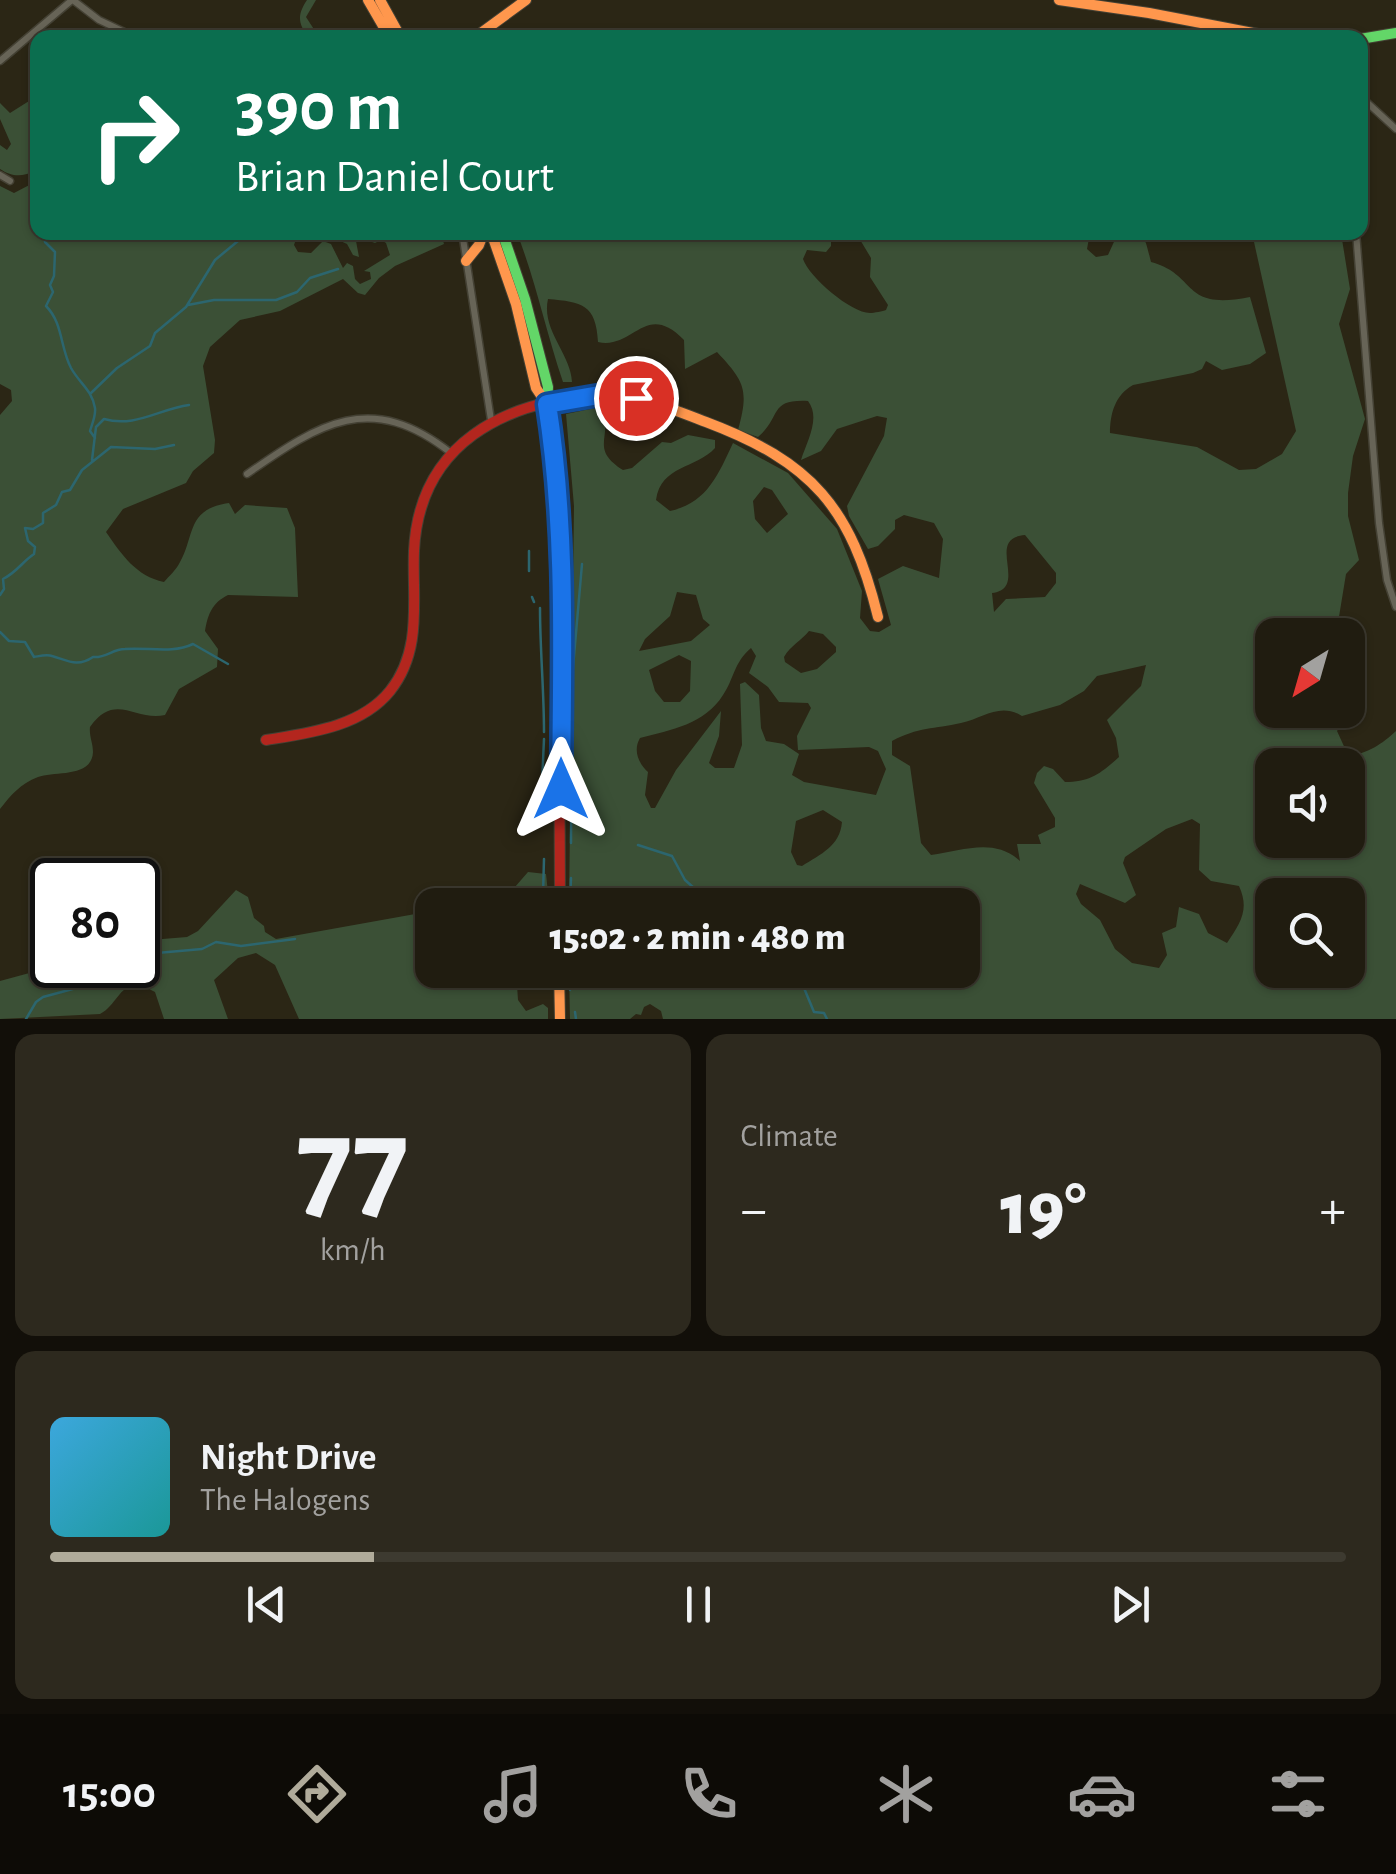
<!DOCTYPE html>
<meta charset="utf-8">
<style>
body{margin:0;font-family:"Alegreya Sans",sans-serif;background:#2d291e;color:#f1f3f6;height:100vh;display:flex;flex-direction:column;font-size:38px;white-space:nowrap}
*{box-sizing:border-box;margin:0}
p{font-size:32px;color:#a2a19f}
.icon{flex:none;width:55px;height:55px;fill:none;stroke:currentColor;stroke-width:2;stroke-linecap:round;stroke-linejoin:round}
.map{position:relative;height:1019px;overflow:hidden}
.side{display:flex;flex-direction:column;gap:15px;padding:15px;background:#120f09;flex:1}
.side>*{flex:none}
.hud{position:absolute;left:30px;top:30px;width:1338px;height:210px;border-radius:20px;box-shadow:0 2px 8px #0004,0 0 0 2px #3d3a30;background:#0b6e4f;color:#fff;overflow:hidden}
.needle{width:65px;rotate:217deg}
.fabs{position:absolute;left:1255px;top:618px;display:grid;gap:20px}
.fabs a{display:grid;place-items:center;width:110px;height:110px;border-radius:20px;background:#201c10;box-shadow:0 2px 8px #0004,0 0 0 2px #3d3a30;font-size:50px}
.speed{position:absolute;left:30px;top:858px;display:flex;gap:20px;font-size:50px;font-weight:700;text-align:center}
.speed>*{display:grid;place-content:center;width:130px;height:130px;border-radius:50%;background:#201c10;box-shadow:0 2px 8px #0004,0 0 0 2px #3d3a30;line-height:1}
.speed .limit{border:5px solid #111;border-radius:15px;background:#fff;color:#111}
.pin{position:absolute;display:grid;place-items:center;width:85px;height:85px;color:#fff;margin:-42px;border:5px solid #fff;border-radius:50%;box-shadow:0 2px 10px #0007}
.me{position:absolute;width:110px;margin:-55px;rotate:0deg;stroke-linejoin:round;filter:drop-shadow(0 0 8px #0008)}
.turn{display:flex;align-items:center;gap:35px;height:210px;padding:0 40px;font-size:45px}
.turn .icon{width:130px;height:130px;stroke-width:2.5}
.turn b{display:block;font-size:70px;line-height:85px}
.big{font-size:75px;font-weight:800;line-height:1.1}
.side .card{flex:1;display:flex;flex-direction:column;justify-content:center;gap:15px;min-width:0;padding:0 35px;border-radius:20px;background:#2d291e}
.side .dial{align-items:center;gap:0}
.dial b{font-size:130px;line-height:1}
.song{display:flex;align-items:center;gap:30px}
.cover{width:120px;height:120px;border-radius:15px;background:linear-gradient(135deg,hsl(200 70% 55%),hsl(180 70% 35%))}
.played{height:10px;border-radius:5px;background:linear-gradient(90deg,#b0ab9a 25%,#3d3a30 25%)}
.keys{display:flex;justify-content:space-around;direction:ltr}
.heat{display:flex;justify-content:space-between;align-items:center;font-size:55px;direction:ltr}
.side .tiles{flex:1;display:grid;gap:15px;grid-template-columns:1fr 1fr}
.card:last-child{grid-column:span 2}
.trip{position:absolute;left:415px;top:888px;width:565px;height:100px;border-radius:20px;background:#201c10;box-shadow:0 2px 8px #0004,0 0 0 2px #3d3a30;font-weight:800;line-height:100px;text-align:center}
.dock{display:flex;height:160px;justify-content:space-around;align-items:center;background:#0d0b06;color:#a2a19f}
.dock .icon{width:70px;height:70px}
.dock .on{color:#b0ab9a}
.dock b{font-size:45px;color:#f1f3f6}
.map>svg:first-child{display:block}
.green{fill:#3b5036;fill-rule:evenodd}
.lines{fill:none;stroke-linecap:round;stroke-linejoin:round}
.stream{stroke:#2c666f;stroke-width:2.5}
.street-casing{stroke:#444134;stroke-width:9}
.fast-casing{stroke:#444134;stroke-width:12}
.slow-casing{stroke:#444134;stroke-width:12}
.jam-casing{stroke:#444134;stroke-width:12}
.street{stroke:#676457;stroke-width:6}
.fast{stroke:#63d668;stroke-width:10}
.slow{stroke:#ff974d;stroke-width:10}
.jam{stroke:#b3261e;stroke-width:10}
.route-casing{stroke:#114b97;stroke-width:25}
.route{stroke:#1a73e8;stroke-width:18}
</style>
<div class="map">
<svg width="1396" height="1019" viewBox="0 0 1396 1019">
<rect width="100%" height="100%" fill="#2b2615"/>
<path class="green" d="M307 0H316L306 17 317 34C335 29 349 33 367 28L376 37H308C298 23 297 15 307 0Z
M37 96V171C22 176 14 178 0 169V145L7 150 11 144 0 119V103L10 113Z
M37 181 38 232 298 233 294 245 298 252 311 253 323 241 331 244 343 268 347 263 353 266 355 279 360 284 371 279 370 272 364 271 390 255 386 243 381 240 375 243 363 239 356 241 359 257 353 255 347 244 336 239 338 233H381L424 239 441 234 444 244 395 266 379 278 365 295 358 293 343 279 280 311 240 320 210 347 203 366 215 440 214 453 193 471 186 483 123 509 106 532C122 555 136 576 164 582 169 576 177 569 180 562 195 536 186 509 229 503L235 514 245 505 287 508 295 528 298 597 228 595C212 603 208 614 205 631L218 649 217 667 179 689 165 715C136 722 115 691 90 727 89 736 93 743 93 752 92 778 55 771 38 777 20 784 11 795 0 809V415L12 401 11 390 0 384V186L14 193Z
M517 233H831V246L826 252 807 250 803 259C809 277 851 313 870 313 874 313 883 311 886 310L888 305 870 277 871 258 856 233H1090L1087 249 1096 257 1108 255 1118 233C1147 233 1144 235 1151 262 1199 275 1180 311 1250 297L1266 353 1250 364 1222 370 1206 361 1202 369 1193 373 1133 385C1115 395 1110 414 1110 433L1197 447 1239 470 1256 469 1282 454 1296 431 1252 233H1341L1350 289 1339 324 1365 419 1353 456 1348 493V516L1359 560 1346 574 1336 635H1272V710H1334L1342 724 1337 731 1348 755C1367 755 1383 743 1396 731V1019H663L661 1011 650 1004 644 1007 641 1015 636 1014 630 1019H570L569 970H962V905H569L574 506 566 414 600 407C616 436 587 447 623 470L632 468 662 442 671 443 688 435 715 440V448C696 469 661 465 656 500L670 511C707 503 718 475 733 443L788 473 837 529 862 591 860 618 870 631 879 632 891 625 878 579 903 566 939 578 943 539 934 523 904 515 895 520V529L878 546 868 549 849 516 847 506 884 436 887 418 877 416 837 429 821 451 801 460C807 441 821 418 808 401 768 399 782 417 758 437L738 430C749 390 745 382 717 352L685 369 684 340C645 300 634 350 598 342 596 304 582 302 548 299 541 330 571 354 572 382H563C546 332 536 282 517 233ZM764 487 772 490 788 514 767 533 755 519 753 501ZM1025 535 1056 573V583L1045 597 1006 599 994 612 992 593C1030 588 984 538 1025 535ZM677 592 696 595 703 619 710 625 691 641 639 651 645 639 670 616ZM809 631 823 634 836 647V652L817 669 801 673 785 662 784 657C791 645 801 641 809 631ZM751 648 756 656 749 673 768 687 779 702 808 703 811 708 797 736 798 750 869 747 878 751 886 769 876 795 804 782 792 775 799 754 784 744 766 741 761 728 759 695 745 682 740 684 742 745 734 768H715L709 763 719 736 721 711 676 770 655 808H651L645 795 648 772C638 763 633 750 640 738 671 730 705 724 723 695 734 679 734 662 751 648ZM679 655 691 661 690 691 680 702H664L655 691 649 670ZM1146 665 1141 686 1107 720 1116 738 1119 757C1100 774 1090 782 1065 782L1053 769 1044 766 1037 773 1034 783 1055 818V827L1038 835 1041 844H1017L1020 861C994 837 962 851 931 855L921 843 910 766 892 755V741C918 727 934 729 961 723 983 718 1000 702 1022 716L1060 705 1084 691 1097 676ZM1272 765H1348V840H1272ZM823 810 842 822C840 846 821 854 802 866L797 865 791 852 796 821ZM1192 819 1200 824 1199 870 1211 881 1239 886C1250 910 1240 923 1227 943L1208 933 1199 914 1179 907 1176 927 1162 933 1167 955 1159 968 1132 963 1115 949 1100 920 1081 904 1076 894 1080 884 1125 903 1136 895 1123 863 1125 857 1166 829ZM1272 895H1348V970H1272Z
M528 872 546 874 548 893 543 905H464L508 895Z
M236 890 248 897 254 918 264 926 265 932 276 939 432 911V970H516L518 1000 526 1011 543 1004 548 1008V1019H299L275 965 256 953 238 958 214 980 228 1019H164L155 992C120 972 121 1003 100 1014L0 1019V981L59 965H138V941L187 937 198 931Z"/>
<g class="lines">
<path class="stream" d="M30 147 38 165
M44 232 45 242 55 252 54 276 50 285 53 292 46 306C63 323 60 347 71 368 80 384 92 390 95 408 96 416 92 424 90 431L95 438
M188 305 214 300H276L297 292 310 278 338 269
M91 393 117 368 150 346 155 333 186 307 215 260 238 241 260 232
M92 460 96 427 104 419C135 428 159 409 189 405
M529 551V571
M0 595 4 589 3 579C17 572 22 562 34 554L35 547 28 541 25 528 33 529 43 523V513L56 505 62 492 70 490 82 470 111 447 155 449 174 445
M532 597 534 602
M540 608C540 650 544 690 544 732
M0 632 9 641 25 642 34 657C40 656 47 654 52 656 67 660 77 668 93 657 107 658 112 649 125 649 148 647 172 654 193 644L228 664
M541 807 544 739
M571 843 572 679 582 564
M638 845 672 856 685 880 713 905
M543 895 544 859
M570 905 571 878
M138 962 157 953 202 949 216 942 241 946 295 939
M778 970 784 971 789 980 804 988 814 1012 824 1013 827 1019
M570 990V970
M575 1012 576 1019
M26 1019 36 1002 43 997 106 980 133 965"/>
<g class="street-casing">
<path id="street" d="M73 0 99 20 137 38
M0 61 72 0
M1360 96 1396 129
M0 175 10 181
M462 232 491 420
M1356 232 1379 523 1387 580 1396 607
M247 474C320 423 371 390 451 453"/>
</g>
<g class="fast-casing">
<path id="fast" d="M1360 39 1396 33
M502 232 525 299 548 387 547 404 559 493V680"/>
</g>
<g class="slow-casing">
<path id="slow" d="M368 0 390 38
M380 0 401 38
M1059 0 1149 13 1279 38
M474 38 526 0
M491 232 516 304 536 388 546 403
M466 261 479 245 484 232
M603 395C639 395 672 409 706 422 812 462 851 507 878 617
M559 970 560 1019"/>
</g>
<g class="jam-casing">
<path id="jam" d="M559 680 560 905
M266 740C309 733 361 727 390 691 423 650 412 599 414 551 419 444 504 400 603 395"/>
</g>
<use href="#street" class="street"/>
<use href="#fast" class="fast"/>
<use href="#slow" class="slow"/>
<use href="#jam" class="jam"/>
</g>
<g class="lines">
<g class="route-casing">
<path id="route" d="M561 789C562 660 567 531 547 404L605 394 636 398"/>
</g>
<use href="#route" class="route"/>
</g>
</svg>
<div class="fabs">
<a><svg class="needle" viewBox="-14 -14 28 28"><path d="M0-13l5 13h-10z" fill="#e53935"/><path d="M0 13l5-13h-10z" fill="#a2a19f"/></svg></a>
<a><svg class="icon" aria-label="sound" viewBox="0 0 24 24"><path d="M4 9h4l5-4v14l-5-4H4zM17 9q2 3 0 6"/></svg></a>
<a><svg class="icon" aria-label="search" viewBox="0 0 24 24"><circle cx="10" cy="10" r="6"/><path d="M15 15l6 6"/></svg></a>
</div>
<div class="speed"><div class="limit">80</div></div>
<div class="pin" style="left:636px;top:398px;background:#d93025"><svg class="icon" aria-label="arrive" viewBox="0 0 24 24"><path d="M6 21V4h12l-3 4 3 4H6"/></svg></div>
<svg class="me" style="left:561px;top:789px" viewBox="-20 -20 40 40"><path d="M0-17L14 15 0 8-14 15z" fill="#1a73e8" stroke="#fff" stroke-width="4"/></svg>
<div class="trip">15:02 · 2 min · 480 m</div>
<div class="hud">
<div class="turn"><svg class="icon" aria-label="right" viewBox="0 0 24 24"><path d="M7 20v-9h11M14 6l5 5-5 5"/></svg><div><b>390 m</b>Brian Daniel Court</div></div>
</div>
</div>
<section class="side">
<div class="tiles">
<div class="card dial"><b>77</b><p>km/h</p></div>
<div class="card"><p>Climate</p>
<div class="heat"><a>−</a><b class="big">19°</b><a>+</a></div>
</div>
<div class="card">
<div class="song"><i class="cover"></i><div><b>Night Drive</b><p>The Halogens</p></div></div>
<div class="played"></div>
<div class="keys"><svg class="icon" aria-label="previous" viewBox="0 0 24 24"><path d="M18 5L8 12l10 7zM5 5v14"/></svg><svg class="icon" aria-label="pause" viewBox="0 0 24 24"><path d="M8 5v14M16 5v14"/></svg><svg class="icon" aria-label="next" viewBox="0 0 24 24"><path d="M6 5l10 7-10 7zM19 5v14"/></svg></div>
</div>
</div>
</section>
<nav class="dock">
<b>15:00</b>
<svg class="icon on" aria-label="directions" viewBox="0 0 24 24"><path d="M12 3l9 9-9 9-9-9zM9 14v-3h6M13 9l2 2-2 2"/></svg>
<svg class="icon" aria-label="music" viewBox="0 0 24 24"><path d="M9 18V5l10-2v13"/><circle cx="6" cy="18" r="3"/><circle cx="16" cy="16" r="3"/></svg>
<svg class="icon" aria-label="phone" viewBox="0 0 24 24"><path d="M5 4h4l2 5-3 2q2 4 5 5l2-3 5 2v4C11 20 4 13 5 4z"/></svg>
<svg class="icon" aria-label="climate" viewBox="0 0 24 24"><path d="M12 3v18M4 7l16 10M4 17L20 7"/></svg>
<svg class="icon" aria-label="car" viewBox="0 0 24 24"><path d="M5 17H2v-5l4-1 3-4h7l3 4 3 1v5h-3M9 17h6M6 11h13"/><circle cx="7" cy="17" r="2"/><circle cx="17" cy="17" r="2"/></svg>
<svg class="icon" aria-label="filters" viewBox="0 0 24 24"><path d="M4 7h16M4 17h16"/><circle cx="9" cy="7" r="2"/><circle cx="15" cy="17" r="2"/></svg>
</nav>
